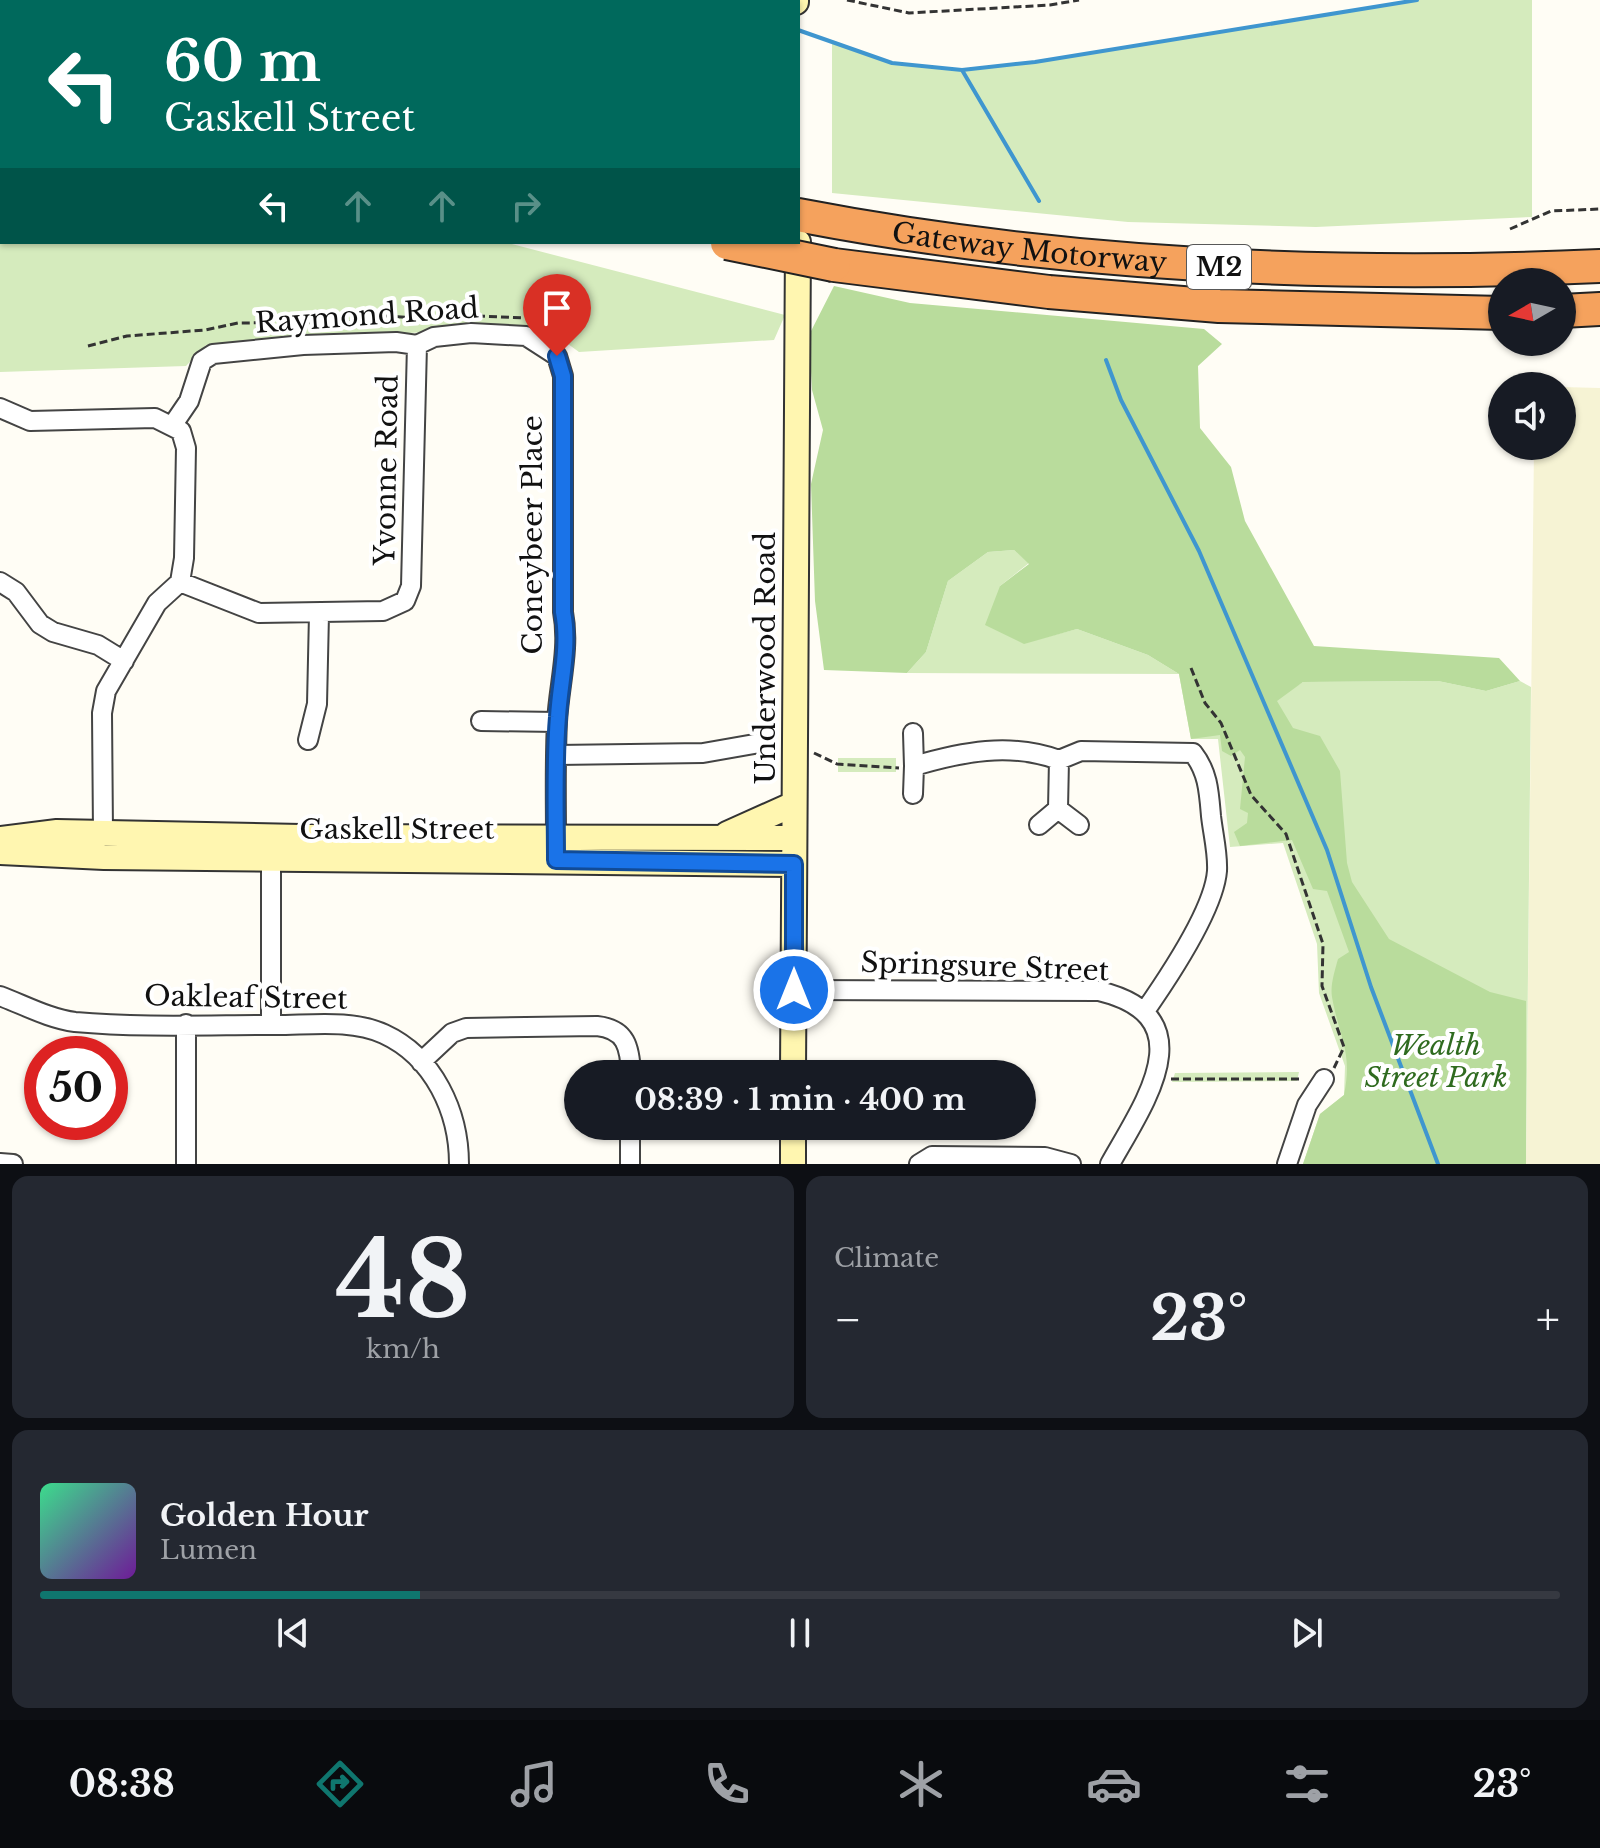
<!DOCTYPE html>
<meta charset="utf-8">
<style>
body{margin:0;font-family:"Libre Baskerville",serif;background:#242831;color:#f1f3f6;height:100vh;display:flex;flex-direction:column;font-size:30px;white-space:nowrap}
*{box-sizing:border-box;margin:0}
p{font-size:26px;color:#9ea1a6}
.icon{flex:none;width:44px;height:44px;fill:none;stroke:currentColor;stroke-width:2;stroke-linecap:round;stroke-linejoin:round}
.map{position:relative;height:1164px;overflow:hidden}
.panel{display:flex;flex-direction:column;gap:12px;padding:12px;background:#0d0f14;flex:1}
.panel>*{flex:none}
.top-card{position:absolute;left:0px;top:0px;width:800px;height:244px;box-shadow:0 2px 6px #0004;background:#00695c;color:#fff;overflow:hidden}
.needle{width:52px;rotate:261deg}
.buttons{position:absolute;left:1488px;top:268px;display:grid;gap:16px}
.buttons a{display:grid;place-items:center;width:88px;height:88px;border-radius:50%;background:#171b24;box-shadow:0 2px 6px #0004;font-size:40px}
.speed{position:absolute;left:24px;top:1036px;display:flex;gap:16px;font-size:40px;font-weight:700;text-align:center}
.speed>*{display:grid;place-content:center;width:104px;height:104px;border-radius:50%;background:#171b24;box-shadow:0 2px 6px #0004;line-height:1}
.speed .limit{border:12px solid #d22;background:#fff;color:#111}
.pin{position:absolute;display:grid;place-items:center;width:68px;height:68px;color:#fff;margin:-82px -34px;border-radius:50% 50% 50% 0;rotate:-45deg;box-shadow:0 0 8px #0007}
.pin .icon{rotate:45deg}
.me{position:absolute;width:88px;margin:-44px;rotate:0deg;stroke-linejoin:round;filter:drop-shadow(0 0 6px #0008)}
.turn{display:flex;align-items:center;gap:28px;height:168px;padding:0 32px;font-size:36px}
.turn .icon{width:104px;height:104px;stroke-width:2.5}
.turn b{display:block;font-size:56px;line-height:68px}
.lanes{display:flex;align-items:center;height:76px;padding:0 32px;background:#0003;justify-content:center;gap:40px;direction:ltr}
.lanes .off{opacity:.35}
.big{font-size:60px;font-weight:700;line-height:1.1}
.panel .card{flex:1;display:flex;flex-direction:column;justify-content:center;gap:12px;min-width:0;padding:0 28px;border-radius:16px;background:#242831}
.panel .dial{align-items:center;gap:0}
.dial b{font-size:104px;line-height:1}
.song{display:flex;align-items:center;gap:24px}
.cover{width:96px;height:96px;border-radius:12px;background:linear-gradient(135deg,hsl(150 70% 55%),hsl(280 70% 35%))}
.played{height:8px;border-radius:4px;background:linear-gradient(90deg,#0f766e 25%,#363941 25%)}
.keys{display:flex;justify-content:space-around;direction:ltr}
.heat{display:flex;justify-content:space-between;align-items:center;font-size:44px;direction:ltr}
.panel .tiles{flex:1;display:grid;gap:12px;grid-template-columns:1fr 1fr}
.card:last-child{grid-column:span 2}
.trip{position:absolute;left:564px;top:1060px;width:472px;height:80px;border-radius:40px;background:#171b24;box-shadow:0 2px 6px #0004;font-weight:700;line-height:80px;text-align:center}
.dock{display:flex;height:128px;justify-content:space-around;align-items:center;background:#090b0e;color:#9ea1a6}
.dock .icon{width:56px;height:56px}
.dock .active{color:#0f766e}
.dock b{font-size:36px;color:#f1f3f6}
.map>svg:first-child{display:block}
.farmland{fill:#f6f3d4}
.green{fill:#d5ebbd}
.forest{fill:#b9dc9c}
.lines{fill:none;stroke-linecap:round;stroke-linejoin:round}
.stream{stroke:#3f96cf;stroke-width:4}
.street-casing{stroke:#444;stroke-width:22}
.secondary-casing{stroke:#333;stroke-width:28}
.highway-casing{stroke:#222;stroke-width:36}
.path{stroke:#333;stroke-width:3;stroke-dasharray:8 4;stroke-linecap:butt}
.street{stroke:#fff;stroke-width:18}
.secondary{stroke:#fff6b0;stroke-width:24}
.highway{stroke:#f5a25d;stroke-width:32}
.highway-bridge-casing{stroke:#222;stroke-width:36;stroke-linecap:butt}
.highway-bridge{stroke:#f5a25d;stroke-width:32}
.route-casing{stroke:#114b97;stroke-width:20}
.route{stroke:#1a73e8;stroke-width:14}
.labels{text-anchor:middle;stroke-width:8;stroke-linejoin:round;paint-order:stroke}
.shield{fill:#fff;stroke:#585858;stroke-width:2}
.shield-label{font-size:26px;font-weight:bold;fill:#111}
.street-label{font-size:28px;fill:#111;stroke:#fff}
.park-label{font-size:28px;font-style:italic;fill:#2f6b1f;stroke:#fff}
</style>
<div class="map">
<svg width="1600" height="1164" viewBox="0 0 1600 1164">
<rect width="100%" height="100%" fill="#fffdf5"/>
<path class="farmland" d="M1562 387 1600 388V1164H1526L1534 446H1562Z"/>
<path class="green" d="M1417 0H1532V217L1316 227 1128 222 832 193V40L892 63 962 70 1035 62Z
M0 57 2 242H504L785 315 774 340 579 352 542 325 206 345 186 366 0 372Z
M1014 550 1029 563 1000 586 1024 643 1077 629 1148 655 1179 674 1295 687 1303 682 1438 681 1486 691 1520 681 1531 687 1526 1164H1303L1320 1114 1344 1095 1345 1066 1319 993 1317 944 1283 843 1230 847 1218 739H1191L1179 674 907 673 926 652 948 581 988 552Z
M838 758H896V772H838Z
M1299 1072 1297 1081 1172 1082 1175 1073Z"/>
<path class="forest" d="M285 0H743L746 2H287Z
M834 286 910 303 1204 329 1222 344 1198 366 1200 428 1231 467 1245 521 1314 646 1499 658 1520 681 1486 691 1438 681 1303 682 1277 701 1293 728 1320 736 1340 771 1347 863 1352 882 1389 939 1490 992 1526 1001V1164H1303L1320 1114 1344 1095C1353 1051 1339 1037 1332 997 1330 985 1335 970 1338 959L1349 952 1327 891 1313 889 1292 840 1240 846 1234 832 1247 823 1248 813 1240 809 1245 757 1240 750 1231 756 1222 751 1220 735 1191 739 1179 674 1148 655 1077 629 1024 644 985 625 1000 586 1029 564 1014 550 988 552 948 581 926 652 907 673 824 670 815 601 811 484 823 430 812 390 809 335Z"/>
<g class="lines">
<path class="stream" d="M690 0 698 2
M798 30 892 63 962 70 1035 62 1417 0
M962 70 1039 201
M1106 360 1121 400 1199 551 1327 850 1371 987 1438 1164"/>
<g class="street-casing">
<path id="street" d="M0 408 30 421 155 418 181 431 186 448 184 558 180 582 157 603 106 691 102 713 103 832
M172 426 189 401 202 361 213 354 303 345 396 342 417 345 434 337 471 333 526 336 557 356 563 376V612C570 648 559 685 557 722 555 761 556 800 556 839
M0 582 16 592 40 624 53 632 98 645 124 661
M180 582 259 613 383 611 405 601 411 586 417 345
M481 721 557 722
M913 733 914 766
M308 740 317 704 319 614
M557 755 703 753 760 743
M913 794 914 766C962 752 1010 742 1059 760L1081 751 1193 753C1208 772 1209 792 1211 816 1213 834 1218 853 1217 871 1214 910 1168 978 1145 1011
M1058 809 1059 760
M1058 809 1079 825
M1039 825 1058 809
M794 990 1099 991C1207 1017 1144 1103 1110 1164
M0 996C24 1005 50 1019 75 1022 141 1028 210 1025 276 1025 310 1025 352 1019 384 1034 434 1057 459 1112 459 1164
M271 1025V858
M421 1062 452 1033 466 1028 597 1026C626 1029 630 1047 631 1074
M0 1163 13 1164
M186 1164V1024
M630 1164V1126
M919 1164 932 1156 1045 1157 1071 1164
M1287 1164 1307 1105 1324 1079"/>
</g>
<g class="secondary-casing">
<path id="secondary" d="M796 0V2
M727 834 794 804
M0 839 57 832 301 837 794 838
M0 852 104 857 794 864
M793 1074 798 242
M793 1164V1126"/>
</g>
<g class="highway-casing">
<g id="highway">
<path d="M14 0 19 2"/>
<path d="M117 0 122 2"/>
<path id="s1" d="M798 215C1063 266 1331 278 1600 266"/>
<path d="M834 265 1049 292 1219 306 1502 313"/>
<path d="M1562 311 1600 309"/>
</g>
</g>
<path class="path" d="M847 0 909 13 1050 5 1079 0
M1510 229 1551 211 1600 209
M477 316 525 318
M88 346 127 336 205 330 238 323 346 322 386 316 437 319
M1191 668 1205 703 1221 723 1251 795 1286 834 1323 944 1322 986 1344 1047 1334 1068
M814 753 837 764 899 768
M1171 1079H1303"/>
<use href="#street" class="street"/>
<use href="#secondary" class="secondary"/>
<use href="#highway" class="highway"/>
<g class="highway-bridge-casing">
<path id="highway-bridge" d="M727 243 834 265"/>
</g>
<use href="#highway-bridge" class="highway-bridge"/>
</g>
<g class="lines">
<g class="route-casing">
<path id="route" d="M557 356 563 376V612C570 646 560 682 558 717 554 764 556 813 556 860L794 864V990"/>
</g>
<use href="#route" class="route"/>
</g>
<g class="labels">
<rect class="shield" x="1187" y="245" width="64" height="44" rx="6"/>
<g class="shield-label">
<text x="1219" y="276">M2</text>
</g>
<g class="street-label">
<text dy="10" stroke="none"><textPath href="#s1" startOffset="234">Gateway Motorway</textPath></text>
<text transform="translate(367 315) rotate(-4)" y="10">Raymond Road</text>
<text transform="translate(386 470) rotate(-89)" y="10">Yvonne Road</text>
<text transform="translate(532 535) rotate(-90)" y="10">Coneybeer Place</text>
<text transform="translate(765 658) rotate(-90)" y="10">Underwood Road</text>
<text x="397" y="839">Gaskell Street</text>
<text transform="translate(985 966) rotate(2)" y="10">Springsure Street</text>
<text transform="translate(246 997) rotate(1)" y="10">Oakleaf Street</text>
</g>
<g class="park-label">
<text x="1436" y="1055">Wealth<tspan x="1436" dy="32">Street Park</tspan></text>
</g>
</g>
</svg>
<div class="buttons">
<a><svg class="needle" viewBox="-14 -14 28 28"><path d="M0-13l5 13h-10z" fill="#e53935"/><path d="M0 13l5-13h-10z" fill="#9ea1a6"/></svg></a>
<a><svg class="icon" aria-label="sound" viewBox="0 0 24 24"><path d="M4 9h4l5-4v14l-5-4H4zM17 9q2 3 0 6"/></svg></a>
</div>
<div class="speed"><div class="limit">50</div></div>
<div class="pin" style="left:557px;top:356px;background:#d93025"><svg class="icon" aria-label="arrive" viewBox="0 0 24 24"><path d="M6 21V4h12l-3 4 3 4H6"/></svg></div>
<svg class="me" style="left:794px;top:990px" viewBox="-20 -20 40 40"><circle r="17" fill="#1a73e8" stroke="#fff" stroke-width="3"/><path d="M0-11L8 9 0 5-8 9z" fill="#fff"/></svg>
<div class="trip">08:39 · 1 min · 400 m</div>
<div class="top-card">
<div class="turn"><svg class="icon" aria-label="left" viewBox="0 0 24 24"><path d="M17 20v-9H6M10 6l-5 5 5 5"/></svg><div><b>60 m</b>Gaskell Street</div></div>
<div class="lanes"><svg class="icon" aria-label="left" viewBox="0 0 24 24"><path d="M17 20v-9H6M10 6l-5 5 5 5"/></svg><svg class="icon off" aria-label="ahead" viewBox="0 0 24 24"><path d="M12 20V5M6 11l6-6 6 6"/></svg><svg class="icon off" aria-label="ahead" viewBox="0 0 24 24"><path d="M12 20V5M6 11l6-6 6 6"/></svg><svg class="icon off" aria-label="right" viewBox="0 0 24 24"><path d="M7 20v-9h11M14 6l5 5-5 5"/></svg></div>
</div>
</div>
<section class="panel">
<div class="tiles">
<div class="card dial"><b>48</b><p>km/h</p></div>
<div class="card"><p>Climate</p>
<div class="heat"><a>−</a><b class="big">23°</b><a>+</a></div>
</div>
<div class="card">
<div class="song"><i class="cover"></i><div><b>Golden Hour</b><p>Lumen</p></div></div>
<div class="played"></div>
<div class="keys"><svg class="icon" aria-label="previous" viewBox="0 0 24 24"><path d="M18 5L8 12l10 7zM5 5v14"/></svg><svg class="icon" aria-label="pause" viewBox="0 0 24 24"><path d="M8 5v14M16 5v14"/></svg><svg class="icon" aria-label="next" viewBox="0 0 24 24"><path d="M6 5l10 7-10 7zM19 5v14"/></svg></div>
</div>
</div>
</section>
<nav class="dock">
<b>08:38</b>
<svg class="icon active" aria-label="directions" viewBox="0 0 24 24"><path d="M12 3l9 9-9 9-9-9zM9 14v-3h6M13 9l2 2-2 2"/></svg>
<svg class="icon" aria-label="music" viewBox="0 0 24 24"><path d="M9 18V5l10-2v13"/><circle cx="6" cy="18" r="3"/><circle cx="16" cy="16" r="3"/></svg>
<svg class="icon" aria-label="phone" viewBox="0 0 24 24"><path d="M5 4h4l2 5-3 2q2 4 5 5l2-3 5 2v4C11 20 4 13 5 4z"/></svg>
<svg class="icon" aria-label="climate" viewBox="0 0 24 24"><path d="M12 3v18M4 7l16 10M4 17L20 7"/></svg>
<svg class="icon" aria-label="car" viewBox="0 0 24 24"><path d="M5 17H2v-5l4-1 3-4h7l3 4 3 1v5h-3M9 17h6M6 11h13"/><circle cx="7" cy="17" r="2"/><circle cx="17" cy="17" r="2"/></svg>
<svg class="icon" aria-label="filters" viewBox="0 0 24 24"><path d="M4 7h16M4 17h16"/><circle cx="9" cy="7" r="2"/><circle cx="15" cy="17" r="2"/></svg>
<b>23°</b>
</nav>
